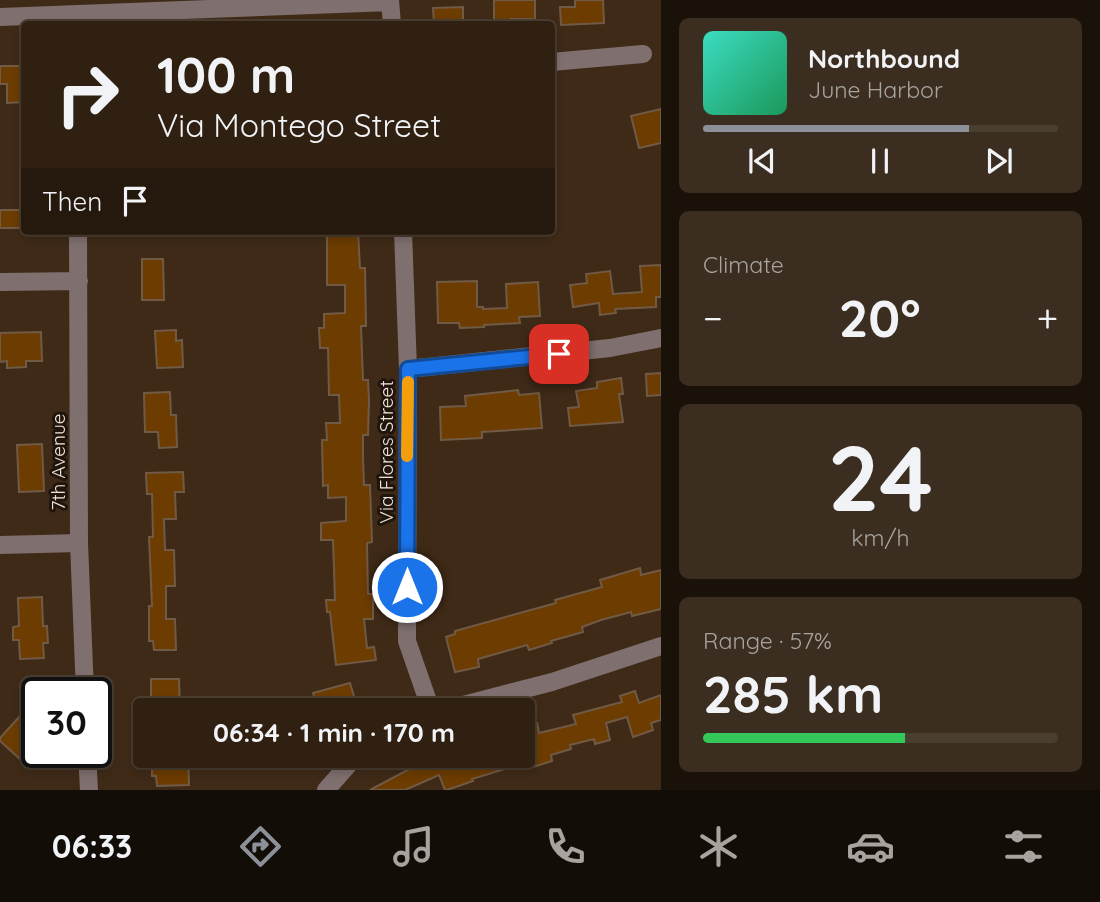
<!DOCTYPE html>
<meta charset="utf-8">
<style>
body{margin:0;font-family:Quicksand,sans-serif;background:#3b2d1f;color:#f1f3f6;height:100vh;display:flex;flex-direction:column;font-size:26px;white-space:nowrap}
*{box-sizing:border-box;margin:0}
p{font-size:23px;color:#a7a39f}
.icon{flex:none;width:38px;height:38px;fill:none;stroke:currentColor;stroke-width:2;stroke-linecap:round;stroke-linejoin:round}
.map{position:relative;flex:1;overflow:hidden}
.drawer{display:flex;flex-direction:column;gap:18px;padding:18px;background:#1a1209;width:439px}
.drawer>*{flex:none}
.top-card{position:absolute;left:21px;top:21px;width:534px;height:214px;border-radius:7px;box-shadow:0 4px 10px #0003,0 0 0 2px #4a3e31;background:#2f2011;color:#f1f3f6;overflow:hidden}
.speed{position:absolute;left:21px;top:677px;display:flex;gap:14px;font-size:35px;font-weight:700;text-align:center}
.speed>*{display:grid;place-content:center;width:91px;height:91px;border-radius:50%;background:#2f2011;box-shadow:0 4px 10px #0003,0 0 0 2px #4a3e31;line-height:1}
.speed .limit{border:4px solid #111;border-radius:10px;background:#fff;color:#111}
.pin{position:absolute;display:grid;place-items:center;width:60px;height:60px;color:#fff;margin:-30px;border-radius:14px;box-shadow:0 4px 10px #0006}
.me{position:absolute;width:77px;margin:-38px;rotate:0deg;stroke-linejoin:round;filter:drop-shadow(0 0 5px #0008)}
.turn{display:flex;align-items:center;gap:24px;height:147px;padding:0 21px;font-size:32px}
.turn .icon{width:91px;height:91px;stroke-width:2.5}
.turn b{display:block;font-size:49px;line-height:60px}
.then{display:flex;align-items:center;height:66px;padding:0 21px;background:#0003;gap:14px;font-size:26px}
.big{font-size:52px;font-weight:800;line-height:1.1}
.drawer .tile{flex:1;display:flex;flex-direction:column;justify-content:center;gap:10px;min-width:0;padding:0 24px;border-radius:10px;background:#3b2d1f}
.drawer .dial{align-items:center;gap:0}
.dial b{font-size:91px;line-height:1}
.song{display:flex;align-items:center;gap:21px}
.cover{width:84px;height:84px;border-radius:10px;background:linear-gradient(135deg,hsl(170 70% 55%),hsl(150 70% 35%))}
.played{height:7px;border-radius:4px;background:linear-gradient(90deg,#8c9099 75%,#4a3e31 75%)}
.keys{display:flex;justify-content:space-around;direction:ltr}
.heat{display:flex;justify-content:space-between;align-items:center;font-size:38px;direction:ltr}
.charge{height:10px;border-radius:5px;background:linear-gradient(90deg,#34c759 57%,#4a3e31 0)}
.trip{position:absolute;left:133px;top:698px;width:402px;height:70px;border-radius:7px;background:#2f2011;box-shadow:0 4px 10px #0003,0 0 0 2px #4a3e31;font-weight:800;line-height:70px;text-align:center}
.menu{display:flex;height:112px;justify-content:space-around;align-items:center;background:#130d07;color:#a7a39f}
.menu .icon{width:49px;height:49px}
.menu .on{color:#8c9099}
.menu b{font-size:32px;color:#f1f3f6}
main{display:flex;flex:1;min-height:0}
.map>svg:first-child{display:block}
.building{fill:#6c3c00;stroke:#715a45;stroke-width:2}
.lines{fill:none;stroke-linecap:round;stroke-linejoin:round}
.minor{stroke:#7f6f6f;stroke-width:18}
.route-casing{stroke:#114b97;stroke-width:18}
.route{stroke:#1a73e8;stroke-width:12}
.slow{stroke:#f59e0b;stroke-width:12}
.labels{text-anchor:middle;stroke-width:6;stroke-linejoin:round;paint-order:stroke}
.street-label{font-size:19px;fill:#f1e3d7;stroke:#1f150d}
</style>
<main>
<div class="map">
<svg width="661" height="790" viewBox="0 0 661 790">
<rect width="100%" height="100%" fill="#3f2a17"/>
<path class="building" d="M494 0H535V19H511V24H494Z
M575 0H603L604 23 561 25 560 7H575Z
M463 7V24H434L433 8Z
M0 66H24L23 102 7 103V84H0Z
M661 109V143L639 148 631 116Z
M0 210H24V228H0Z
M327 231H358L360 268H365L366 326H361L363 380H368L369 400 368 435H363V458L364 485H370L372 542 367 543 368 594H373V619H364L367 648 374 647 376 660 336 665 330 612H327L326 600H335L333 540H321V523L346 521V497L328 498V485L323 486 322 440H327L326 423H340L339 395H329L328 348H320L319 328H324V314L345 313V285H327Z
M142 259H163L164 300H142Z
M661 265V297H656V307L615 309 616 313 600 315 599 303 573 307 570 285 587 283 586 274 610 271 613 294 642 292 640 266Z
M477 281V307H483V309L507 308 506 284 538 282 540 316 519 317 520 323 484 325V327L460 328 459 323H438L437 282Z
M176 330V341L182 340 183 367 157 368 155 331Z
M41 332 42 361H26V367L7 368V361L0 362V333Z
M661 373V395L647 396 646 374Z
M621 378 623 394H619L623 422 570 426 568 408 579 407 576 391 597 388V382Z
M518 390 519 395 539 393 542 428 482 432V438L441 440 440 407 466 406 465 396Z
M170 392 171 415H176L177 447 159 448 158 432H145L144 393Z
M42 444 44 491 19 492 17 445Z
M183 472 184 492H175L176 519H164L165 550H174L175 586H166V619H175L176 650H154L153 641H149V606H152L149 537H153L152 494H147L146 473Z
M640 568 641 575 661 570V609L632 616 631 612 601 620 582 627 583 632 551 641 552 643 529 650 527 645 478 659 479 667 455 672 446 637 455 634V631L556 603 555 600 602 587 600 580Z
M42 597 43 626H47L48 643H43L44 658 20 659 19 640H13V627L19 626 18 598Z
M151 679H179L180 710H154V700H151Z
M350 683 358 710H318L313 693Z
M635 691 639 703 661 695V720L651 723 653 730 633 737 627 717 606 723 610 740 595 744 594 739 570 745 571 749 551 755 552 761 533 767 531 761 472 779 473 781 447 790H445L439 775 405 790H370L419 764 443 756H530L523 727 537 723 539 733 576 724 573 715 622 702 620 696Z
M30 705 37 711V742L21 760 0 741V738Z
M158 756H188L189 785 157 786 156 776H152V759H158Z"/>
<g class="lines">
<path class="minor" d="M390 0 392 24
M0 17 390 2
M551 62 643 54
M78 231 79 543 85 693
M403 231 408 369 407 641 431 710
M0 282 79 281
M408 369 610 348 661 338
M0 545 79 543
M444 710 552 682 661 646
M87 752 89 790
M326 790 356 756"/>
</g>
<g class="lines">
<g class="route-casing">
<path id="route" d="M407 587 408 369 559 354"/>
</g>
<use href="#route" class="route"/>
<path class="slow" d="M407 456 408 382"/>
</g>
<g class="labels">
<g class="street-label">
<text transform="translate(386 452) rotate(-90)" y="7">Via Flores Street</text>
<text transform="translate(58 462) rotate(-90)" y="7">7th Avenue</text>
</g>
</g>
</svg>
<div class="speed"><div class="limit">30</div></div>
<div class="pin" style="left:559px;top:354px;background:#d93025"><svg class="icon" aria-label="arrive" viewBox="0 0 24 24"><path d="M6 21V4h12l-3 4 3 4H6"/></svg></div>
<svg class="me" style="left:407px;top:587px" viewBox="-20 -20 40 40"><circle r="17" fill="#1a73e8" stroke="#fff" stroke-width="3"/><path d="M0-11L8 9 0 5-8 9z" fill="#fff"/></svg>
<div class="trip">06:34 · 1 min · 170 m</div>
<div class="top-card">
<div class="turn"><svg class="icon" aria-label="right" viewBox="0 0 24 24"><path d="M7 20v-9h11M14 6l5 5-5 5"/></svg><div><b>100 m</b>Via Montego Street</div></div>
<div class="then">Then<svg class="icon" aria-label="arrive" viewBox="0 0 24 24"><path d="M6 21V4h12l-3 4 3 4H6"/></svg></div>
</div>
</div>
<section class="drawer">
<div class="tile">
<div class="song"><i class="cover"></i><div><b>Northbound</b><p>June Harbor</p></div></div>
<div class="played"></div>
<div class="keys"><svg class="icon" aria-label="previous" viewBox="0 0 24 24"><path d="M18 5L8 12l10 7zM5 5v14"/></svg><svg class="icon" aria-label="pause" viewBox="0 0 24 24"><path d="M8 5v14M16 5v14"/></svg><svg class="icon" aria-label="next" viewBox="0 0 24 24"><path d="M6 5l10 7-10 7zM19 5v14"/></svg></div>
</div>
<div class="tile"><p>Climate</p>
<div class="heat"><a>−</a><b class="big">20°</b><a>+</a></div>
</div>
<div class="tile dial"><b>24</b><p>km/h</p></div>
<div class="tile"><p>Range · 57%</p><b class="big">285 km</b><div class="charge"></div></div>
</section>
</main>
<nav class="menu">
<b>06:33</b>
<svg class="icon on" aria-label="directions" viewBox="0 0 24 24"><path d="M12 3l9 9-9 9-9-9zM9 14v-3h6M13 9l2 2-2 2"/></svg>
<svg class="icon" aria-label="music" viewBox="0 0 24 24"><path d="M9 18V5l10-2v13"/><circle cx="6" cy="18" r="3"/><circle cx="16" cy="16" r="3"/></svg>
<svg class="icon" aria-label="phone" viewBox="0 0 24 24"><path d="M5 4h4l2 5-3 2q2 4 5 5l2-3 5 2v4C11 20 4 13 5 4z"/></svg>
<svg class="icon" aria-label="climate" viewBox="0 0 24 24"><path d="M12 3v18M4 7l16 10M4 17L20 7"/></svg>
<svg class="icon" aria-label="car" viewBox="0 0 24 24"><path d="M5 17H2v-5l4-1 3-4h7l3 4 3 1v5h-3M9 17h6M6 11h13"/><circle cx="7" cy="17" r="2"/><circle cx="17" cy="17" r="2"/></svg>
<svg class="icon" aria-label="filters" viewBox="0 0 24 24"><path d="M4 7h16M4 17h16"/><circle cx="9" cy="7" r="2"/><circle cx="15" cy="17" r="2"/></svg>
</nav>
